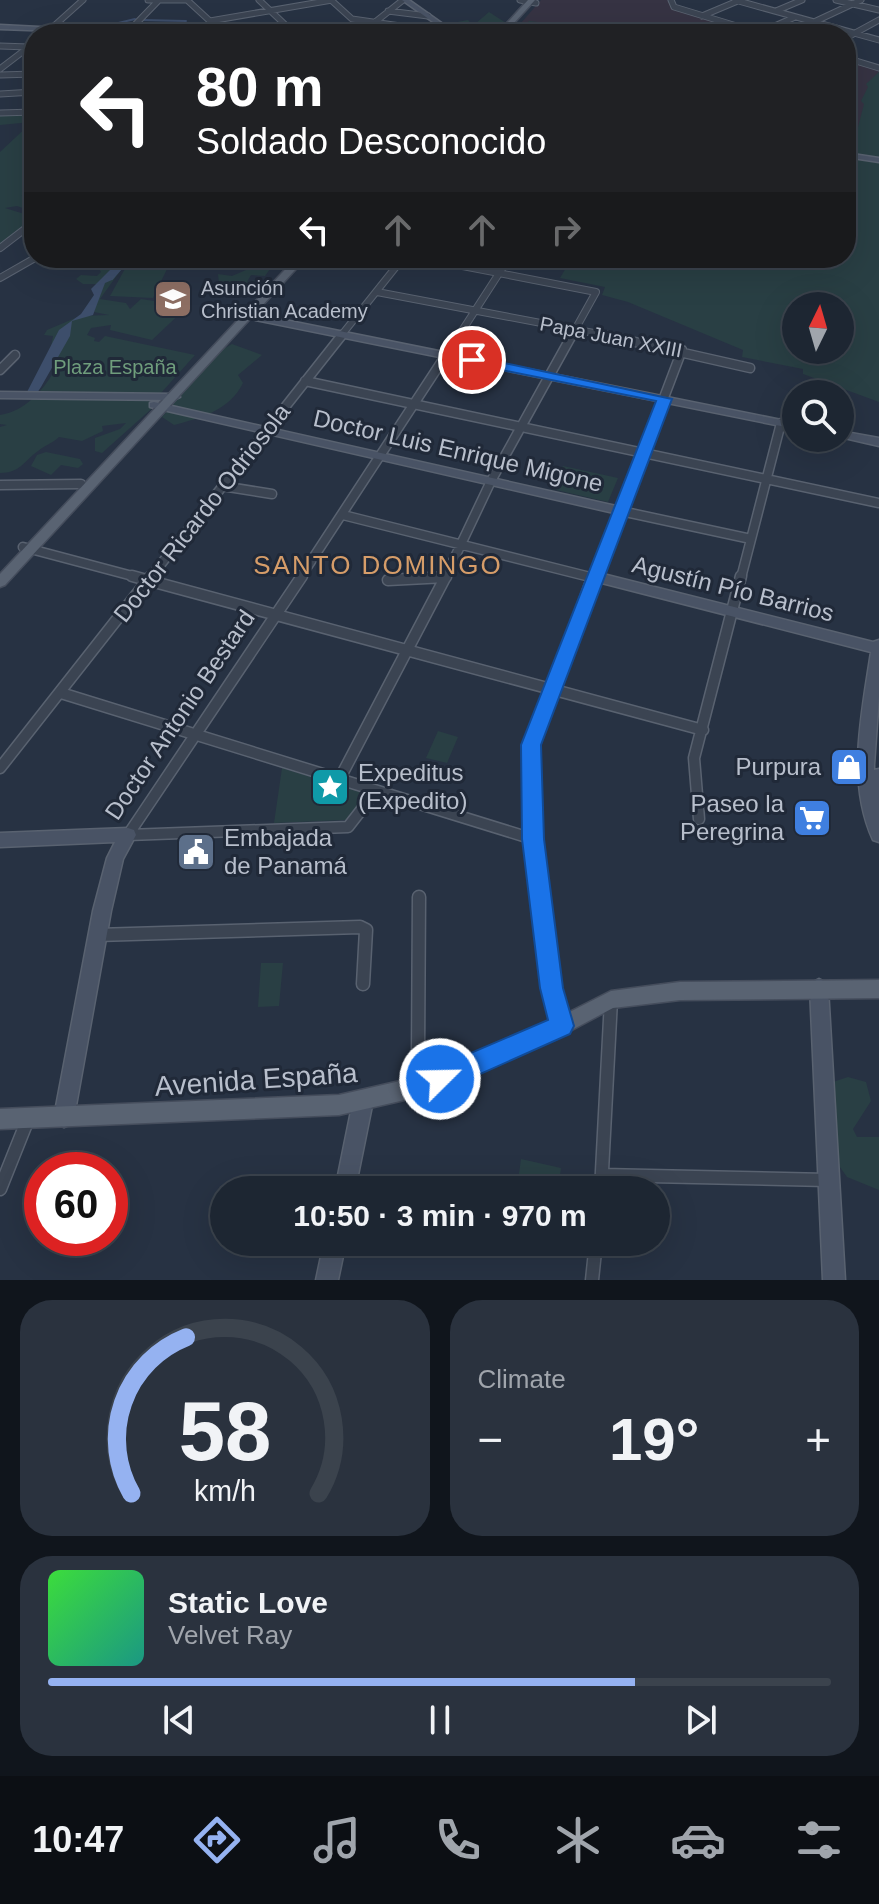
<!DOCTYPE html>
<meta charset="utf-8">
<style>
body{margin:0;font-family:Helvetica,sans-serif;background:#2a323e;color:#f1f3f6;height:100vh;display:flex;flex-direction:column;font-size:30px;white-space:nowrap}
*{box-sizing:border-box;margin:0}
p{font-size:26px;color:#a0a5ac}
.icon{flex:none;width:44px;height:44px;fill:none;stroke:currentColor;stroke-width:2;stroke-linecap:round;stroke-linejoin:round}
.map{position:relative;height:1280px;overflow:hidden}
.side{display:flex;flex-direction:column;gap:20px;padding:20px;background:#10151c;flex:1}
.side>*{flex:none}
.top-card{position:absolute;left:24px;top:24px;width:832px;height:244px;border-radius:32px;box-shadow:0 8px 32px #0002,0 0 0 2px #3b434d;background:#202124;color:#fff;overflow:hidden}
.needle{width:52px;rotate:5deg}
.buttons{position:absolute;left:782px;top:292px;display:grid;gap:16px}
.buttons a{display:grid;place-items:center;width:72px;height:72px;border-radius:50%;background:#1d2632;box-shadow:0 8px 32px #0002,0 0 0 2px #3b434d;font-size:40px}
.speed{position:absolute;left:24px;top:1152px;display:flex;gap:16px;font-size:40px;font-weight:700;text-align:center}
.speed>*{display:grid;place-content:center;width:104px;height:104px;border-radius:50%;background:#1d2632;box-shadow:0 8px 32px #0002,0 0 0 2px #3b434d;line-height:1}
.speed .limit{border:12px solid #d22;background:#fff;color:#111}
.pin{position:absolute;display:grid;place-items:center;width:68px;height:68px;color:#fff;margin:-34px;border:4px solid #fff;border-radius:50%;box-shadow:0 2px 8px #0007}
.me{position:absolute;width:88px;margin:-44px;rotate:67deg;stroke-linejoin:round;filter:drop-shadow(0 0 6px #0008)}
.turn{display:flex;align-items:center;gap:28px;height:168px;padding:0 40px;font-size:36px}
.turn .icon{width:104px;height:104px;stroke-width:2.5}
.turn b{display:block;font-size:56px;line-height:68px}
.lanes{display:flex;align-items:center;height:76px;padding:0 40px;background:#0003;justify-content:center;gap:40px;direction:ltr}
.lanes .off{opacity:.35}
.big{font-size:60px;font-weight:800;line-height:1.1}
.side .tile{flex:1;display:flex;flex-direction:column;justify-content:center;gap:12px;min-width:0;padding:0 28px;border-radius:32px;background:#2a323e}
.side .dial{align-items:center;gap:0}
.dial svg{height:208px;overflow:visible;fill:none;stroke:#3b434d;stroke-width:7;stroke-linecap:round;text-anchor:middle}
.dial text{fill:#f1f3f6;stroke:none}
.song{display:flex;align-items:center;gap:24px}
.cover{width:96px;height:96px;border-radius:12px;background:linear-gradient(135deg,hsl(120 70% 55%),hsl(170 70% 35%))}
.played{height:8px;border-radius:4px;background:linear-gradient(90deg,#95b2f1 75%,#3b434d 75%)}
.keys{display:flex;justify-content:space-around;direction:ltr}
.heat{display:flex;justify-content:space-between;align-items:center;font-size:44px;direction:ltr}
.side .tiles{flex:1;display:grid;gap:20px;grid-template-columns:1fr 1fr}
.tile:last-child{grid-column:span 2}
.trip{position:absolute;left:210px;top:1176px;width:460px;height:80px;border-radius:40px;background:#1d2632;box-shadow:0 8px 32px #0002,0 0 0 2px #3b434d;font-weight:800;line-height:80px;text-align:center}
.menu{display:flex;height:128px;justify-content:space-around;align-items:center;background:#0c0f14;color:#a0a5ac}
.menu .icon{width:56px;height:56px}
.menu .current{color:#95b2f1}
.menu b{font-size:36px;color:#f1f3f6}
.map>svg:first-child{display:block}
.medical{fill:#363343}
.green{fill:#293f44;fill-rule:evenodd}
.water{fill:#3d4e6b}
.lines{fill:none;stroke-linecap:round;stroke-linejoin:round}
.stream{stroke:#3d4e6b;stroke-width:2}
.street-far4-casing{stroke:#596270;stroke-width:7}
.street-far3-casing{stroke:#596270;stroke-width:8}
.street-far2-casing{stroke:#596270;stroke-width:11}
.street-far1-casing{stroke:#596270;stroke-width:13}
.street-casing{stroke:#596270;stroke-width:15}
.secondary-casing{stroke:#596270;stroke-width:3}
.primary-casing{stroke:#454d5c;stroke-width:3}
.street-far4{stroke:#3b4452;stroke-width:5}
.street-far3{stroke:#3b4452;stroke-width:6}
.street-far2{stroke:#3b4452;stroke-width:8}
.street-far1{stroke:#3b4452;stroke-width:10}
.street{stroke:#3b4452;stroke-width:12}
.secondary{fill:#495365;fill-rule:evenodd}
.primary{fill:#596372;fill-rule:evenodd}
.route{fill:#1a73e8;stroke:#114b97;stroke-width:2}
.labels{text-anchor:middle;stroke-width:6;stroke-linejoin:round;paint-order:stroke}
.far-poi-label{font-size:20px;fill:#b8bfcc;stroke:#202938;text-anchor:start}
.far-street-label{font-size:20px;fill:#b8bfcc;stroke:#202938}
.far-park-label{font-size:20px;fill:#6f9d7c;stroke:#202938}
.street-label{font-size:24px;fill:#b8bfcc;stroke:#202938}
.poi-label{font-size:24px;fill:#b8bfcc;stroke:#202938;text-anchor:end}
.neighbourhood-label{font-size:26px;letter-spacing:2px;fill:#d69d69;stroke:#202938}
.near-street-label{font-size:28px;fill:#b8bfcc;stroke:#202938}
</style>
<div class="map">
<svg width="879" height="1280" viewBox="0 0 879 1280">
<rect width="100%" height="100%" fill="#273243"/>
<path class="medical" d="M541 0H669L675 9 757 34H517L523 27 521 23Z
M846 60 879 70V158L846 153Z"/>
<path class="green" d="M489 12 506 23 498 34 470 31 473 34H462L467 30 455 29 447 24 468 20 473 26 480 27 475 24Z
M529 21 587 28 601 33 518 34Z
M879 72V158L851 154 864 104 861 101 868 87 866 84Z
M34 111V194L21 196H34V212L17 206 5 208 34 217V223L0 249V152L32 122 0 125V112Z
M846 158 879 163V402L803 374V369L742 357 743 350 628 302 602 295 605 287 560 278 572 258H846ZM796 306H840V350H796Z
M111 260 117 265 123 264V267L100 299 126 303 130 309 141 299 188 306 152 340 110 330 111 325 91 328 87 335 95 338 94 341 99 342 105 336 195 355 161 393 145 394 159 398 158 403 102 453 95 451V438L120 429 126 423 102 426 103 431 82 441 59 437C50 445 45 445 38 451 23 462 20 473 0 473V427L7 425 0 424V415C26 411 45 389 57 366L48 364 53 336 44 335 47 330 80 316 109 315 94 312 96 297 112 270 98 284H83L76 279 81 275 97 276 101 272 99 269Z
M127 265 168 267 153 298 110 296Z
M253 267 270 269 265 276 251 275 247 282 261 279C255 285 245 292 237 288V283L219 284 218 274 232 276Z
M232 344 262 355 238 375 243 383C230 410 201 418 174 425L162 417 216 353Z
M46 452 80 459 83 464 78 468 61 465 51 475 31 466 37 455Z
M563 466 618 478 608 502 552 489Z
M438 731 458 737 447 763 426 758Z
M282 768 366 794 368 800 352 819 346 820 274 823Z
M261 963H283L279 1006 258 1007Z
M848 1077 866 1082 871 1101 853 1129 857 1137H879V1190L847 1177 837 1163 833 1082Z
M521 1159 561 1168 558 1190 518 1181Z"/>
<path class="water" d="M122 258H129L112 280 105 283 93 315 72 321 70 336 41 387 37 393 26 394 59 330 81 314 94 295 91 289Z"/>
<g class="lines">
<path class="stream" d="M143 20 186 21
M110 25 135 19
M112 279 130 258"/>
<g class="street-far4-casing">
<path id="street-far4" d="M148 0H187
M187 0 224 34
M259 0 295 34
M331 0 352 19 435 31
M520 0 536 3
M671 0 674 7 763 34
M735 0 879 40
M836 0 879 10
M388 11 428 16
M776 11 802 0
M702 16 740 0
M210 21 332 0
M814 22 861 0
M330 31 351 34
M759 33 795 17
M45 34 83 0
M126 34 159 0
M360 34 403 0
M846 38 879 20
M0 46 29 47
M846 58 879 68
M0 69 34 43
M0 75 34 74
M0 94 34 92
M0 113 34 112"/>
</g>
<g class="street-far3-casing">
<path id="street-far3" d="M0 248 34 222
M421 258 596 292 571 337
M0 278 35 258
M377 292 615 337
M340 337 403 258
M458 337 509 258"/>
</g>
<g class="street-far2-casing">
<path id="street-far2" d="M604 335 750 368
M682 350 621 511 751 539
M0 370 15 355
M305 381 879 503
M0 485 81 484
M222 486 272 494
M343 515 594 578
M23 547 140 578
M150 578 342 335
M300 578 459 335
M419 578 446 577
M445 578 491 481 572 335
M741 578 781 423"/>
</g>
<g class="street-far1-casing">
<path id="street-far1" d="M132 576 703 730
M388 580 446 577
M61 693 533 839
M0 768 151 576
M339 780 446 576
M699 819 694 758 741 576
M128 835 302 576
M128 835 348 827 376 791
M539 887 529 755 593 576"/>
</g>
<g class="street-casing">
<path id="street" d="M539 885 551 988 561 1026
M419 897 418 1055 422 1086
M97 935 360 927 366 930 363 984
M603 1175 827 1180
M0 1189 28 1119
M601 1190 611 1000
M592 1280 596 1242"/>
</g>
<g class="secondary-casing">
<path id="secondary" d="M402 0H409L457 34H450Z
M0 25 137 32 140 34 0 29Z
M846 153 879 158V162L846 157Z
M240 311 796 423V429L236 316 235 314Z
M0 392 174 394 180 397 174 400 0 398Z
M154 402 625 508 627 511 603 574 873 642 879 640V696L874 765V770L879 769V842L873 840C846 781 862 713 871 652L590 580 588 577 614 513 150 407V403Z
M840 431 879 438V446L840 437Z
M128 828 134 830 136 835 123 859 111 911 74 1117 71 1124 64 1127 57 1124 54 1117 93 911 107 858 115 842 0 847V833Z
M819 979 825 982 828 988 845 1280H823L810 988 813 982Z
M363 1091 370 1094 373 1101 355 1190H335L353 1101 356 1094Z
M324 1242H346L338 1280H316Z"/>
</g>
<g class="primary-casing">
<path id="primary" d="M528 0H535L504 34H497Z
M296 258H306L5 585 0 587V574Z
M879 980V998L680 1000 613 1008 568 1032 422 1096 339 1115 0 1129V1109L339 1095 422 1076 554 1020 611 991 680 982Z"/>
</g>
<use href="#street-far4" class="street-far4"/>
<use href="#street-far3" class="street-far3"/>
<use href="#street-far2" class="street-far2"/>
<use href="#street-far1" class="street-far1"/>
<use href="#street" class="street"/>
<use href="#secondary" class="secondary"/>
<use href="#primary" class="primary"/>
</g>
<path class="route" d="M472 356 672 399 541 745 544 839 563 988 574 1026 570 1034 440 1092 431 1088 427 1079 431 1070 548 1020 540 988 522 839 521 745 656 401 467 363V357Z"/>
<defs>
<g id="school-square" transform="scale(2)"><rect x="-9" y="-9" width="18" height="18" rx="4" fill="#8d6e63" stroke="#202938"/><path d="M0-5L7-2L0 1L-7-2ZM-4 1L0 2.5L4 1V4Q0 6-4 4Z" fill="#fff"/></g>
<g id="shop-square" transform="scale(2)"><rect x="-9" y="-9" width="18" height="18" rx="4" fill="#3f7fe0" stroke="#202938"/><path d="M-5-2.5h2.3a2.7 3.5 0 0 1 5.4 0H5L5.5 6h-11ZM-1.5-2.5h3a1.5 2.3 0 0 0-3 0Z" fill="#fff"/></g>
<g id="sight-square" transform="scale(2)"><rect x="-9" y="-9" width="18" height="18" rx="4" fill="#0f9aa8" stroke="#202938"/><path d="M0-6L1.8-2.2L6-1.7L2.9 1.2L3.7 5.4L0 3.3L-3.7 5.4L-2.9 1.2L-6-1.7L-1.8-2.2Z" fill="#fff"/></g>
<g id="supermarket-square" transform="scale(2)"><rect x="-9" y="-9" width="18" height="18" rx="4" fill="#3f7fe0" stroke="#202938"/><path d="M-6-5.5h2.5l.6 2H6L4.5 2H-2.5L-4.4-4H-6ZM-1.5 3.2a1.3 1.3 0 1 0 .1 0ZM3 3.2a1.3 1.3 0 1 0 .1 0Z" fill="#fff"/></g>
<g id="civic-square" transform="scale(2)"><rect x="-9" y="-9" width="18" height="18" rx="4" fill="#5c6f8a" stroke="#202938"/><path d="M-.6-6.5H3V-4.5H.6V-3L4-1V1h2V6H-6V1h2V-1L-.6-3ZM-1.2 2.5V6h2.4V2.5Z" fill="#fff"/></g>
</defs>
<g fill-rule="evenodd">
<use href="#school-square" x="173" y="299"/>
<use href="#shop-square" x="849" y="767"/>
<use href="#sight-square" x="330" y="787"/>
<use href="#supermarket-square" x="812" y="818"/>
<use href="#civic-square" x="196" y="852"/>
</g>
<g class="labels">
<g class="far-poi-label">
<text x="201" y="295">Asunción<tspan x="201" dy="23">Christian Academy</tspan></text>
</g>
<g class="far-street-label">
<text transform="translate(611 337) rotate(11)" y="7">Papa Juan XXIII</text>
</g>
<g class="far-park-label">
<text x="115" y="374">Plaza España</text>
</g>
<g class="street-label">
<text transform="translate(458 451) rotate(13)" y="8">Doctor Luis Enrique Migone</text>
<text transform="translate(202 513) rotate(-52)" y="8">Doctor Ricardo Odriosola</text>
<text transform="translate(733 589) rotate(14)" y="8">Agustín Pío Barrios</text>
<text transform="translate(180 715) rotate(-56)" y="8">Doctor Antonio Bestard</text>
</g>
<g class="poi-label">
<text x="821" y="775">Purpura</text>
<text x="358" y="781" text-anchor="start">Expeditus<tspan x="358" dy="28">(Expedito)</tspan></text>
<text x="784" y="812">Paseo la<tspan x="784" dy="28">Peregrina</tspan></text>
<text x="224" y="846" text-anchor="start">Embajada<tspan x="224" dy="28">de Panamá</tspan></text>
</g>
<g class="neighbourhood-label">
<text x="378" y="574">SANTO DOMINGO</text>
</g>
<g class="near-street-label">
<text transform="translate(256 1079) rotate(-4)" y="10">Avenida España</text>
</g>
</g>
</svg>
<div class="buttons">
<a><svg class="needle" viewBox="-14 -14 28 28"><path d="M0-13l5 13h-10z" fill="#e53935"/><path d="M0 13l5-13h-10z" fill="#a0a5ac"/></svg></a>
<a><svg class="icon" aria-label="search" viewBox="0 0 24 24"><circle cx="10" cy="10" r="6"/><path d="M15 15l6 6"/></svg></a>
</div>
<div class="speed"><div class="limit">60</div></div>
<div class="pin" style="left:472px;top:360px;background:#d93025"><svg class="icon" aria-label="arrive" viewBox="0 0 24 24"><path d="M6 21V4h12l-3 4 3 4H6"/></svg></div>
<svg class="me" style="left:440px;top:1079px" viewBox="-20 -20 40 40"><circle r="17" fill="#1a73e8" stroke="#fff" stroke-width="3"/><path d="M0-11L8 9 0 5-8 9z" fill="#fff"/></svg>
<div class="trip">10:50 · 3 min · 970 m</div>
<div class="top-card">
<div class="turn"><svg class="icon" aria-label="left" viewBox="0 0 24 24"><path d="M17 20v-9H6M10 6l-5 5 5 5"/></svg><div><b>80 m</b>Soldado Desconocido</div></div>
<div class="lanes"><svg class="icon" aria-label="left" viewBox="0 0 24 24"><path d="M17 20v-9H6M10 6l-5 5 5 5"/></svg><svg class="icon off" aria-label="ahead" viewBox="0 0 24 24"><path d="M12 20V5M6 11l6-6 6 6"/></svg><svg class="icon off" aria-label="ahead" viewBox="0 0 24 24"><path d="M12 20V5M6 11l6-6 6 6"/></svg><svg class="icon off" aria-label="right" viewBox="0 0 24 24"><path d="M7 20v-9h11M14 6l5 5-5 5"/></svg></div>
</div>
</div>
<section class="side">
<div class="tiles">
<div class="tile dial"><svg viewBox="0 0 100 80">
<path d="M14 69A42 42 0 1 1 86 69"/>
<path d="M14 69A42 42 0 0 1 35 9" stroke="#95b2f1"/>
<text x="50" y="56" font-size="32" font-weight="700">58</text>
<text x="50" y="72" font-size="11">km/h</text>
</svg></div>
<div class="tile"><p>Climate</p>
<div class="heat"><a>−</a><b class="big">19°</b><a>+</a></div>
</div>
<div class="tile">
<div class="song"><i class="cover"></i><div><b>Static Love</b><p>Velvet Ray</p></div></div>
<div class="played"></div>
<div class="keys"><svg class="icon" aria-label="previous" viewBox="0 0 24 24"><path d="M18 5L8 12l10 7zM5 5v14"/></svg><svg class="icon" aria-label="pause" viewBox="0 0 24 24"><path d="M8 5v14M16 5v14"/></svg><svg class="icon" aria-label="next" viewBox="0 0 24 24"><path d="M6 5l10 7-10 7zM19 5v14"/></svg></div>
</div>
</div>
</section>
<nav class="menu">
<b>10:47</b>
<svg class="icon current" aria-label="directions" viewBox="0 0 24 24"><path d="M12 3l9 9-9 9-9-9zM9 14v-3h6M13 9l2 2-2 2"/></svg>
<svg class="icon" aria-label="music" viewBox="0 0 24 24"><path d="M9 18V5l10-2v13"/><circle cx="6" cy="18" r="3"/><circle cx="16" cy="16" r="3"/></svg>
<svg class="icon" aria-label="phone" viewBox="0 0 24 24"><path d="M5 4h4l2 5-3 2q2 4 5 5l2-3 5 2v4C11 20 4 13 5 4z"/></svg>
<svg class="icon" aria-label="climate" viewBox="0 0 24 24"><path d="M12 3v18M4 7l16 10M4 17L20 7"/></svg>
<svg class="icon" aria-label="car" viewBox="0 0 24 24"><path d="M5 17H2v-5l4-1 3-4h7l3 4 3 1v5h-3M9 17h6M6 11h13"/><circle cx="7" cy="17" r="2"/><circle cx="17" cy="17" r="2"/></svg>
<svg class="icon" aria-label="filters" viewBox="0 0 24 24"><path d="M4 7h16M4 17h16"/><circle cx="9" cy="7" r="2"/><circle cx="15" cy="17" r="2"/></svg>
</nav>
